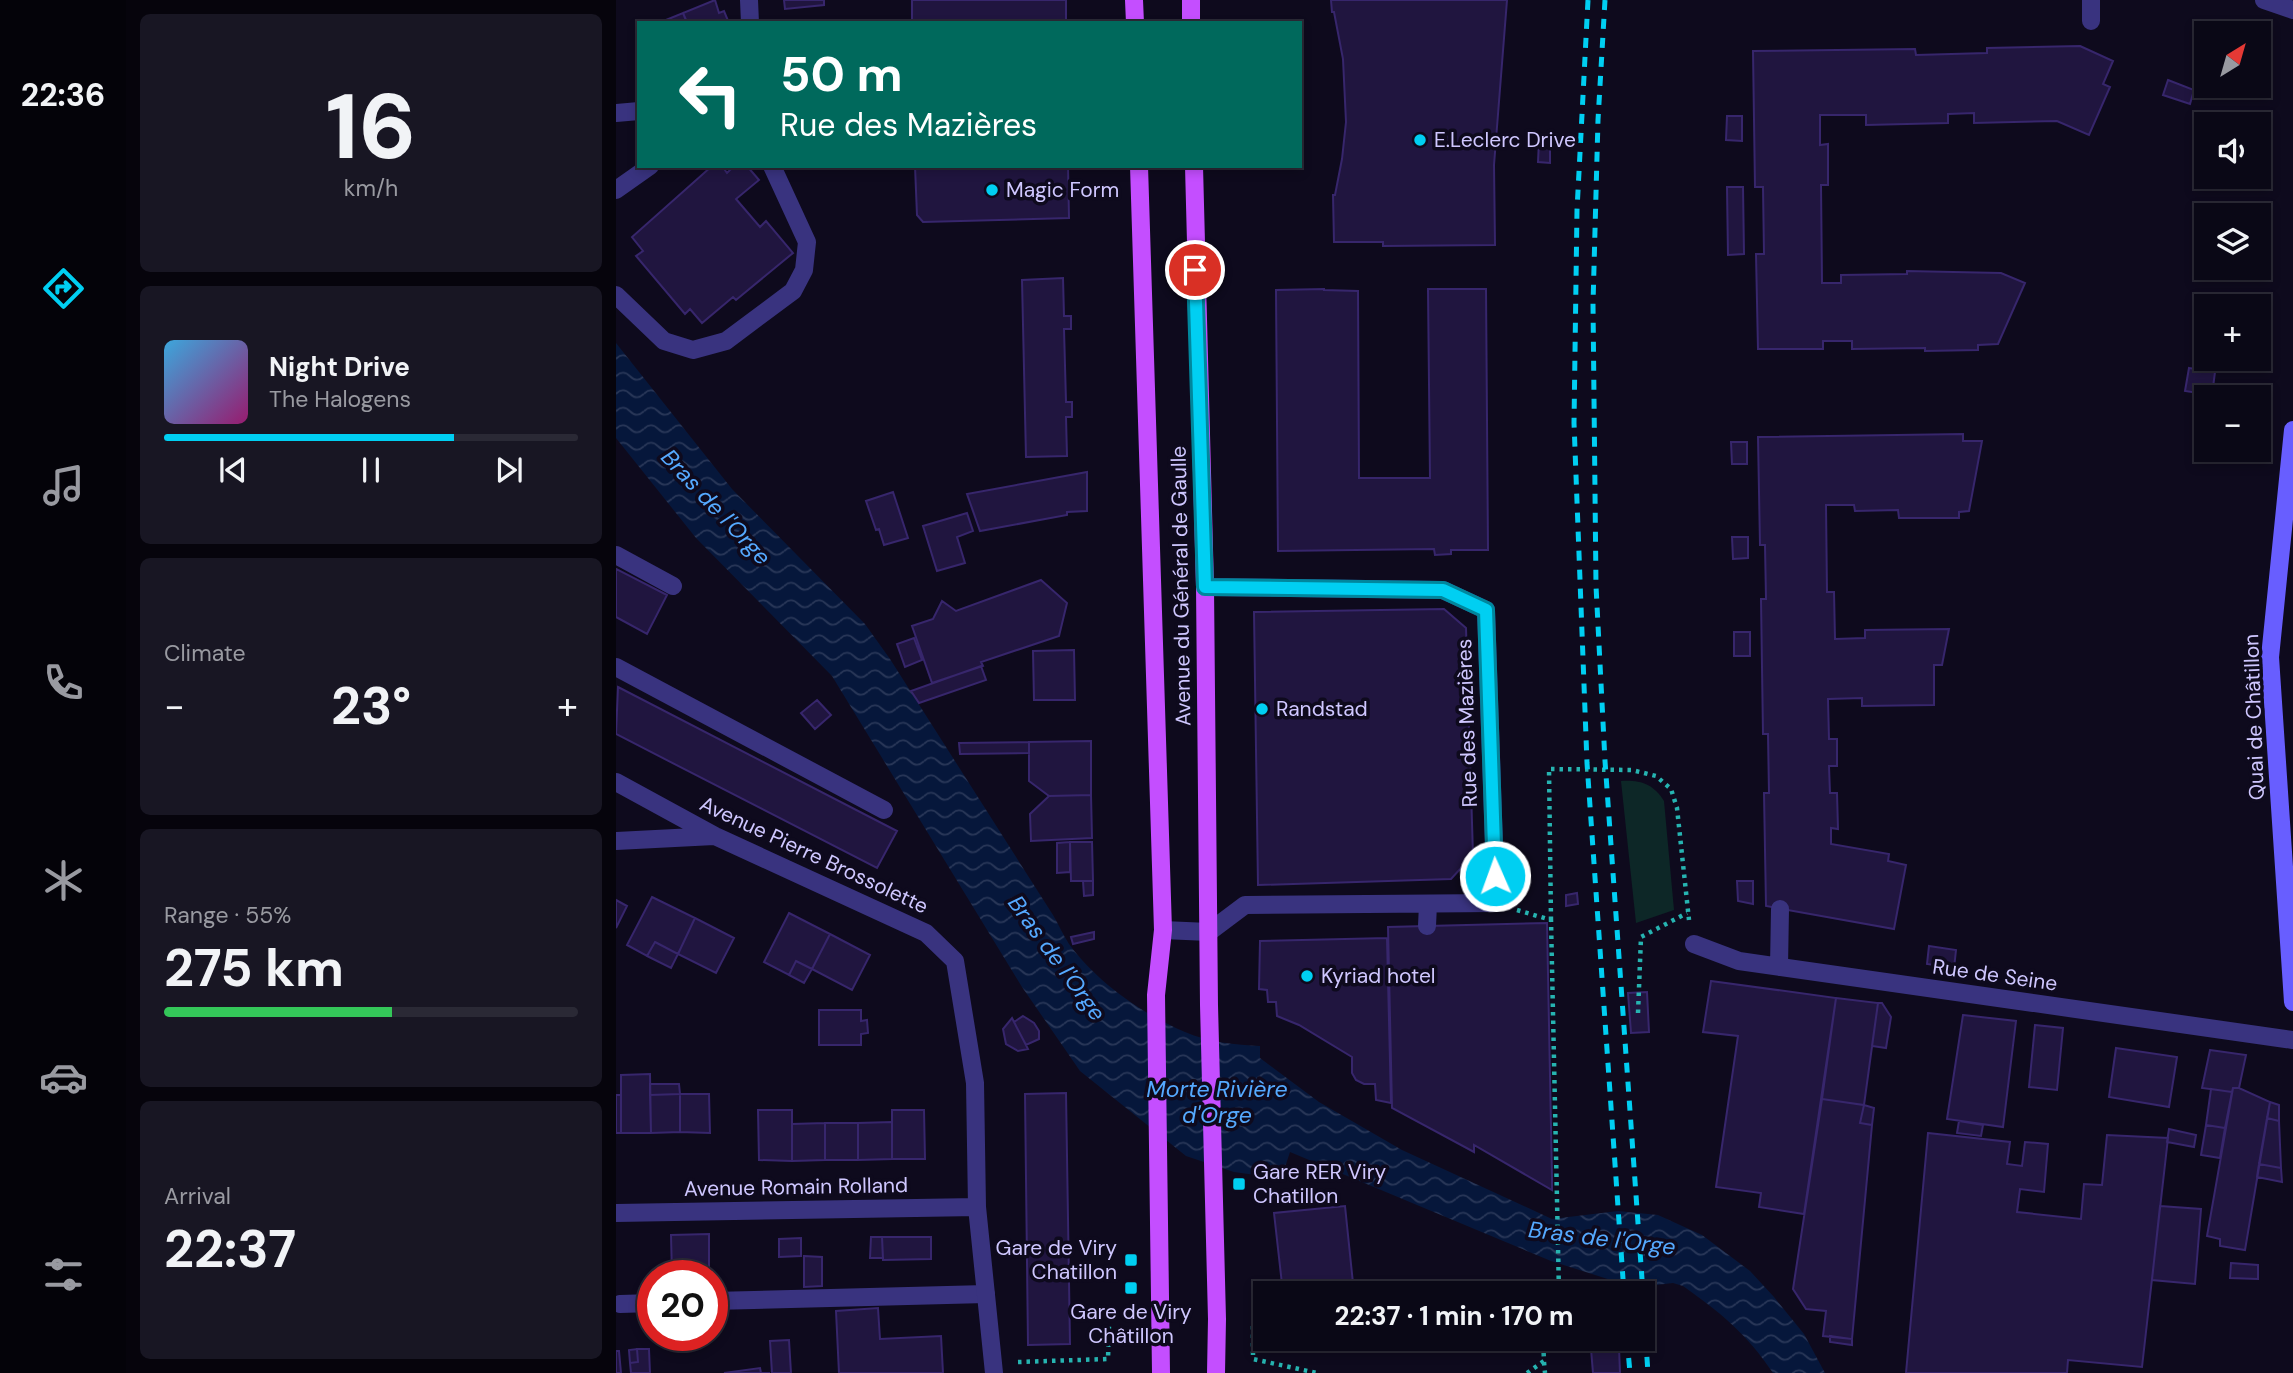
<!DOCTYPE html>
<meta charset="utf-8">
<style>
body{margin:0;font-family:"DM Sans",sans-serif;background:#181623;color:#f1f3f6;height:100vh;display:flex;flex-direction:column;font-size:26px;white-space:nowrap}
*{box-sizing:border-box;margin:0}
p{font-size:23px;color:#999aa1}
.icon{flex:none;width:38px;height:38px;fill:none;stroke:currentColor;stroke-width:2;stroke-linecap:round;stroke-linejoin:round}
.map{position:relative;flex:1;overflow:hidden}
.sheet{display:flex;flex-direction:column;gap:14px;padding:14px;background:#06040c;width:490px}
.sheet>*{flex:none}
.hud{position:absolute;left:21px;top:21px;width:665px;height:147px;border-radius:0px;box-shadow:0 4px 10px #0003,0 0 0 2px #2a2935;background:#00695c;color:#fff;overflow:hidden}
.needle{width:46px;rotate:37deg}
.buttons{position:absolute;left:1578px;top:21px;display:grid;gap:14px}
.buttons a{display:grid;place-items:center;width:77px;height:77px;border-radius:0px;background:#0a0816;box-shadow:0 4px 10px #0003,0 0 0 2px #2a2935;font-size:35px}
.speed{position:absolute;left:21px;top:1260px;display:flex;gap:14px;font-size:35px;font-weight:700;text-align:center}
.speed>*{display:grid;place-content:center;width:91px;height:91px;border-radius:50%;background:#0a0816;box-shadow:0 4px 10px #0003,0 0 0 2px #2a2935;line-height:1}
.speed .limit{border:10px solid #d22;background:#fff;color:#111}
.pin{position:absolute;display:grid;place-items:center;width:60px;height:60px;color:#fff;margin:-30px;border:4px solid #fff;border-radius:50%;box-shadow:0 2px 7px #0007}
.me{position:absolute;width:77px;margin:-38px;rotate:358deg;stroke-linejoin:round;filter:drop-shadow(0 0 5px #0008)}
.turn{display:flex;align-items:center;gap:24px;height:147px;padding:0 28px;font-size:32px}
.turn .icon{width:91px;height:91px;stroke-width:2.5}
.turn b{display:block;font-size:49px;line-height:60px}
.big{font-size:52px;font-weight:700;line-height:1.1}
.sheet .widget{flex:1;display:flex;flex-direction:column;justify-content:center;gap:10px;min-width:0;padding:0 24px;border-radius:10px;background:#181623}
.sheet .dial{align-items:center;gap:0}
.dial b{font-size:91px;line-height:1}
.song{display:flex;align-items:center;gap:21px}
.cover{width:84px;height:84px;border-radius:10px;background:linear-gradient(135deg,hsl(200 70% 55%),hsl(320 70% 35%))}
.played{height:7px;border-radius:4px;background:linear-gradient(90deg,#00cff2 70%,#2a2935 70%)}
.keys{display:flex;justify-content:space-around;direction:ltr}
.heat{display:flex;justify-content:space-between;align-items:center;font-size:38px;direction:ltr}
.charge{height:10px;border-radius:5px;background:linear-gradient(90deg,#34c759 55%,#2a2935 0)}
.trip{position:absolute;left:637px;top:1281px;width:402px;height:70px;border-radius:0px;background:#0a0816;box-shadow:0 4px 10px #0003,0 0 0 2px #2a2935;font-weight:700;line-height:70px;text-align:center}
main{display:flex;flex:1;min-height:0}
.menu{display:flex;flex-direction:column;width:126px;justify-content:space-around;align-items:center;background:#040309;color:#999aa1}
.menu .icon{width:49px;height:49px}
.menu .active{color:#00cff2}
.menu b{font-size:32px;color:#f1f3f6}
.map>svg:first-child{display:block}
.green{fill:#0d2727}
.water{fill:url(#water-waves)}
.building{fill:#20153f;stroke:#37266c;stroke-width:2}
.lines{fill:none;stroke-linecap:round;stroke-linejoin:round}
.path{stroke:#26b4b1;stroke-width:4.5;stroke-dasharray:3.5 5;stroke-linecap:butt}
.service{stroke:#39337f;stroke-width:18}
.minor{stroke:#39337f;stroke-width:18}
.secondary{stroke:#685eff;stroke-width:18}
.primary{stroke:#c44eff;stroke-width:18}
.rail{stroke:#00cff2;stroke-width:5;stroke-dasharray:10 9;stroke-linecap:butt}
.route-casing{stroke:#00879d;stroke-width:18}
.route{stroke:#00cff2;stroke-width:12}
.poi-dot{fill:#00cff2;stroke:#0e0a1d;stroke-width:2.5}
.labels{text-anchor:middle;stroke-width:7;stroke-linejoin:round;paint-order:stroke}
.poi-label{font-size:21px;fill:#cfc7ff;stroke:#0e0a1d;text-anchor:start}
.street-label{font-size:21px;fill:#cfc7ff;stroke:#0e0a1d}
.water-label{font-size:23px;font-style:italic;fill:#55a9ff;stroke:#0e0a1d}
</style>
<main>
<nav class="menu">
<b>22:36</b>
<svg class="icon active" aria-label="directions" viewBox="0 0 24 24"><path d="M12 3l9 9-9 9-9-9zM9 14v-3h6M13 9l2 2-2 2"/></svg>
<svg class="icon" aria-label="music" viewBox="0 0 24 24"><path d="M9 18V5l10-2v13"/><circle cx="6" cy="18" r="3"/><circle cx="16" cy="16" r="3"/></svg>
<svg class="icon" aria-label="phone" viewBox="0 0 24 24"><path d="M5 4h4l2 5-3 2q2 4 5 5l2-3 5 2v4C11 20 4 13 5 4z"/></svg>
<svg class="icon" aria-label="climate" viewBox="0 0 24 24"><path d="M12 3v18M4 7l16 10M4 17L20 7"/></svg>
<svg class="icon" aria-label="car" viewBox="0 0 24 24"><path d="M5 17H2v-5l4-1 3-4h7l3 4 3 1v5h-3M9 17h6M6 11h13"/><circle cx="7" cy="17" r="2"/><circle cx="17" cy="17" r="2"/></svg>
<svg class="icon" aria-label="filters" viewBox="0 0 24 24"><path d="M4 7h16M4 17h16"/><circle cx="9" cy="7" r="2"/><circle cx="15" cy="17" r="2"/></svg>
</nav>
<section class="sheet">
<div class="widget dial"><b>16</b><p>km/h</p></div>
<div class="widget">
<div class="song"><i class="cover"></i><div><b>Night Drive</b><p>The Halogens</p></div></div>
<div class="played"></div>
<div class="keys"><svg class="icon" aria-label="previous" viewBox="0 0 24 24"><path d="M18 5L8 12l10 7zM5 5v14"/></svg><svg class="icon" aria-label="pause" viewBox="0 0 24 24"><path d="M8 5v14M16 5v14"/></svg><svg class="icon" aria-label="next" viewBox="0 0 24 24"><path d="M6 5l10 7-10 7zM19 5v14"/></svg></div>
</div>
<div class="widget"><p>Climate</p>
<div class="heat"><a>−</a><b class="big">23°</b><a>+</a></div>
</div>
<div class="widget"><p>Range · 55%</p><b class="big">275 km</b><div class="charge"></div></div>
<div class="widget"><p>Arrival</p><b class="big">22:37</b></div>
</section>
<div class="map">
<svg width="1677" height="1373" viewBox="0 0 1677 1373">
<defs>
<pattern id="water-waves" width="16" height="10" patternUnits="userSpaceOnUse" patternTransform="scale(1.75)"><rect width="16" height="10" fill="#06173b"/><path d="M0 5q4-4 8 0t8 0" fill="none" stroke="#293758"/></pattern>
</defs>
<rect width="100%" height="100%" fill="#0e0a1d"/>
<path class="green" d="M1005 781C1025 780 1037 784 1048 801L1058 910 1020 923Z"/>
<path class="water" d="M0 343 116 489 249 624 274 659 437 915C443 925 447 935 453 944 481 982 526 1014 569 1032 592 1042 620 1045 644 1046V1058L703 1102 786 1150 936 1219 1002 1211 1042 1215 1086 1235 1134 1271 1158 1297 1188 1334 1209 1373H1157C1131 1334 1105 1313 1067 1286L1057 1283 1040 1285 998 1281 935 1261 674 1152 669 1167 647 1176 618 1172 570 1156 464 1071 406 987 216 676 80 538 0 438Z"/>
<path class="building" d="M99 0 103 13 108 11 113 23H71L67 13Z
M168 0H208V5L169 9Z
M296 0H450V23H296Z
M715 0H891L878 165 879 245 767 246V242H718L717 195H719L726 159 730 122 727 59 718 12H716Z
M67 13 71 22 69 23 45 22Z
M1464 46 1497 61 1487 84 1494 87 1473 135 1441 121 1358 123V113L1332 114V123L1250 125V115H1204V145L1212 144V185H1205L1206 283H1225V275L1291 274V271L1385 273 1409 283 1382 344 1362 345V350L1309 351V348L1236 349V341H1207V349H1142L1140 254H1148L1147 187H1139L1137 51 1299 49 1300 55 1371 53V48Z
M1552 80 1578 90 1574 104 1547 95Z
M1111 116H1126V141L1110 140Z
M923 140 934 141V163L922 162Z
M96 166H106L111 173 118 166H131L143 180 120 199 144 227 150 221 177 253 120 300 117 297 86 323 74 309 69 314 20 256 27 251 16 237Z
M299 166H452L453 218 307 222 301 215Z
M1111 187H1127L1128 254 1112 255Z
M447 278 448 316H455V329H448L450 402H456V417H450L451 456 410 457 406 280Z
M708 289V290L742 291 743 478H814L812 289H870L872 550H835V554L819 555 818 549 662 551 660 290Z
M1596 359H1640L1638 371 1595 363Z
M1573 368 1599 372 1596 395 1569 391Z
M1347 434V441H1366L1353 511 1343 512V518H1283L1282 510 1239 511 1238 505H1210L1211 592H1218L1219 639 1249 638V630L1333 629 1326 665H1318V705L1246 706V698L1212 699 1213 739H1221V766H1213L1214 793H1221L1222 829 1215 828V844L1273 854 1272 861 1290 865 1278 929 1150 906 1148 793H1153L1152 734H1147L1145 599H1150L1149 545H1144L1142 437Z
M1115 442H1131V464H1116Z
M471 472V511L451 512V515L364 531 351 494Z
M277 492 292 538 268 545 263 529 260 530 250 501Z
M351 513 357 531 341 537 349 563 321 571 307 526Z
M1116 537H1132V558L1117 559Z
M0 569 51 595 31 634 0 617Z
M425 580 451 603 443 636 365 662 367 666 316 683 296 626 317 619 326 601 340 611Z
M828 609 850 628 857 855 835 879 642 885 638 612Z
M1118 632H1134V656H1118Z
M298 638 306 660 289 667 281 644Z
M458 650 459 700H418L417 651Z
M365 666 370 680 303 703 295 691Z
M2 687 281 831 261 868 0 734Z
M201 700 215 715 199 729 185 713Z
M475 741V795L433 796 413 781V742Z
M413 742V753L344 754 343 743Z
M475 795 476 838 415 841 414 814 433 796Z
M454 842H476L477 881H455Z
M454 842V872L441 873V843Z
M467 881H477V895L468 896Z
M1121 881H1137V904L1122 901Z
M961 893 962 904 950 906V895Z
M36 897 79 918 62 954 39 942 31 956 11 945Z
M0 900 11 906 0 928Z
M173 913 214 934 196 969 180 961 173 975 148 962Z
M79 918 118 938 100 973 62 954Z
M931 923 936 1178V1190L858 1145V1152L776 1108 772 927Z
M478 932V939L457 944 455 937Z
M214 934 254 955 236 990 196 969Z
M771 938 775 1103 760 1100 759 1084H748L740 1080 736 1073V1057L683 1025 661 1016 660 1002H652L651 990 643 989 644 941Z
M39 942 62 954 55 968 31 956Z
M1313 946 1340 950 1338 968 1311 964Z
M180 961 196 969 188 983 173 975Z
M1095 981 1220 998 1188 1214 1143 1207 1145 1193 1100 1187 1122 1036 1087 1032Z
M1031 992 1033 1032 1015 1033 1012 993Z
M1220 998 1262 1003 1248 1105 1206 1099Z
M1262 1003H1266L1275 1017 1270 1048 1256 1046Z
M203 1010H245V1021L251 1020 252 1033 245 1034V1045H203Z
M1347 1015 1400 1021 1387 1127 1331 1119Z
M407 1016 418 1023 423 1031V1039L410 1045 398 1022Z
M396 1018 398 1022 412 1049 402 1051 390 1044 387 1029Z
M1419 1025 1447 1028 1441 1090 1413 1087Z
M1500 1048 1561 1057 1553 1107 1493 1097Z
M1594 1050 1630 1055 1623 1088H1617L1616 1092 1586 1088Z
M34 1074 35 1133H5V1075Z
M34 1084H63L64 1094 34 1095Z
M1617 1088H1623L1654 1102 1629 1250 1604 1246V1239L1591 1236Z
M1595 1089 1616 1092 1609 1128 1590 1125Z
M450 1093 454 1344 412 1345 409 1094Z
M64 1094H93L94 1133 64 1132Z
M64 1094V1132L35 1133 34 1095Z
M0 1095H5V1133H0Z
M1206 1099 1248 1105 1244 1123 1256 1125 1236 1339 1207 1336 1210 1311 1190 1309 1177 1289Z
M1654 1102 1663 1105V1121L1651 1118Z
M1248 1105 1258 1108 1256 1125 1244 1123Z
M142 1110H176V1161L143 1160Z
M276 1110H308L309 1159H276Z
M1651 1118 1663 1121 1665 1168 1643 1164Z
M1343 1121 1367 1125 1365 1136 1341 1133Z
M276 1122V1159L242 1160V1123Z
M209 1123H242V1160H209Z
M209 1123V1160L176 1161V1124Z
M1590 1125 1609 1128 1604 1158 1585 1155Z
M1553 1129 1580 1135 1578 1147 1551 1142Z
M1312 1133 1394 1142 1391 1164 1406 1166 1409 1142 1432 1144 1428 1192 1404 1189 1401 1212 1465 1219 1468 1184 1486 1185 1491 1135 1552 1138 1526 1367 1452 1360 1451 1373H1290Z
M1643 1164 1665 1168 1666 1182 1641 1177Z
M729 1206 738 1293H667L658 1213Z
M1544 1206 1585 1209 1579 1284 1536 1280Z
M93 1234V1274L56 1275 55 1235Z
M255 1237H266L267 1258H254Z
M266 1237H315V1259L267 1260Z
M185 1238V1256L163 1257V1239Z
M188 1256 206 1257V1286L188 1287Z
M1615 1263 1642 1265V1279L1614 1278Z
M262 1308 264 1339 325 1336 327 1373H223L220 1311Z
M1214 1336 1236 1339V1345L1214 1342Z
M173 1340 175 1373H156L154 1341Z
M1003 1347 1004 1373H977L975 1349Z
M21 1349H33L34 1373H15L14 1363 22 1362Z
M21 1349 22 1362 14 1363 13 1350Z
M0 1351H3L5 1373H0Z
M144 1368 145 1373H154H108Z"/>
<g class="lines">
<path class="path" d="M901 910 935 920 943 1293
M935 920 933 769 1016 770 1040 776 1055 789 1061 808 1073 920
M1022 1013 1025 937 1071 913
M637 1326V1359L701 1373
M402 1362 492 1359 493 1326
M928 1362 929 1373
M911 1373 928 1361 927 1339"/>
<path class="service" d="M1648 0 1677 10
M1475 21V0
M0 190 34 166
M0 295 48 341 77 350 110 341 177 291 188 270 191 242 156 166
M0 555 57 586
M0 667 268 810
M811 926 812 904
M547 930 593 932 629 905 880 903 870 610 827 590 589 587
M1078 944 1123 961 1677 1040
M1163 967 1164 909
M96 1301 370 1294
M4 1304 37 1303"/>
<path class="minor" d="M133 0 134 23
M0 113 23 111
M0 782 99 836 310 933 339 961 359 1083 361 1207 378 1373
M0 841 98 836
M0 1213 361 1207"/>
<path class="secondary" d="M1677 430 1654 657 1677 1002"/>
<path class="primary" d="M518 0 519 23
M575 0V23
M523 166 547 930 540 995 545 1373
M578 166 589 587 593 1005 601 1319 600 1373"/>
<path class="rail" d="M972 0 961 210 958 423 971 763 1008 1293
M989 0 982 120 977 304 980 586 989 761 1027 1293
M1027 1300 1032 1373
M1011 1339 1014 1373"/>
</g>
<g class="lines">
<g class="route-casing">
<path id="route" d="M579 270 589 587 827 590 870 610 879 876"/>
</g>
<use href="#route" class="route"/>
</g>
<g class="poi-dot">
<circle cx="804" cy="140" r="7"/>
<circle cx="376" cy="190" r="7"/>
<circle cx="646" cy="709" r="7"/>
<circle cx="691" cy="976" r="7"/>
<rect x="616" y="1177" width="14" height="14" rx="3.5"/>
<rect x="508" y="1253" width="14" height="14" rx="3.5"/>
<rect x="508" y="1281" width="14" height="14" rx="3.5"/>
</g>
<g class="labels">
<g class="poi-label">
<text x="818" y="147">E.Leclerc Drive</text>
<text x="390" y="197">Magic Form</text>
<text x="660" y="716">Randstad</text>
<text x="705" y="983">Kyriad hotel</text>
<text x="637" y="1179">Gare RER Viry<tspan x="637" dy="24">Chatillon</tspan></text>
<text x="501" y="1255" text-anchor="end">Gare de Viry<tspan x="501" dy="24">Chatillon</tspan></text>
<text x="515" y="1319" text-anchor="middle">Gare de Viry<tspan x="515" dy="24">Châtillon</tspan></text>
</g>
<g class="street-label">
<text transform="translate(565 586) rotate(-91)" y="7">Avenue du Général de Gaulle</text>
<text transform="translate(1638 717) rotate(-92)" y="7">Quai de Châtillon</text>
<text transform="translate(851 723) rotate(-92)" y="7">Rue des Mazières</text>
<text transform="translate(198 855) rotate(25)" y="7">Avenue Pierre Brossolette</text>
<text transform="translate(1379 975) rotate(8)" y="7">Rue de Seine</text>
<text transform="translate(180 1187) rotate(-1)" y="7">Avenue Romain Rolland</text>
</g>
<g class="water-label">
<text transform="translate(100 507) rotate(47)" y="8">Bras de l'Orge</text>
<text transform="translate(441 958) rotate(54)" y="8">Bras de l'Orge</text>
<text x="601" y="1097">Morte Rivière<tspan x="601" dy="26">d'Orge</tspan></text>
<text transform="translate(986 1238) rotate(7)" y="8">Bras de l'Orge</text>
</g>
</g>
</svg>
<div class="buttons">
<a><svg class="needle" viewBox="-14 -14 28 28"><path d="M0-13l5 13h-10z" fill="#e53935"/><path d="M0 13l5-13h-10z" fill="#999aa1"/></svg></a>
<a><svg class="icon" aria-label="sound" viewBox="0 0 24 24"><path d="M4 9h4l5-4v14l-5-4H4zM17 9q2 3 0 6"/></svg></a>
<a><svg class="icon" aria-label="layers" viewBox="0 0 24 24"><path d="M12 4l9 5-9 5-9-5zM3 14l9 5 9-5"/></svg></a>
<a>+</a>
<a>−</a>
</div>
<div class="speed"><div class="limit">20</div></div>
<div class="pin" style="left:579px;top:270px;background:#d93025"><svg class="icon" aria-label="arrive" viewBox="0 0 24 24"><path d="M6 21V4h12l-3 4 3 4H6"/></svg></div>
<svg class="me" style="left:879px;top:876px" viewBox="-20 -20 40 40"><circle r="17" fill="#00cff2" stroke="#fff" stroke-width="3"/><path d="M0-11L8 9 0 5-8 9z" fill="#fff"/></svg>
<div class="trip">22:37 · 1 min · 170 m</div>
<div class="hud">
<div class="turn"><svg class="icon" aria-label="left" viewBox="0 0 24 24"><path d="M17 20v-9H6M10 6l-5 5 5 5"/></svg><div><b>50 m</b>Rue des Mazières</div></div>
</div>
</div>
</main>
